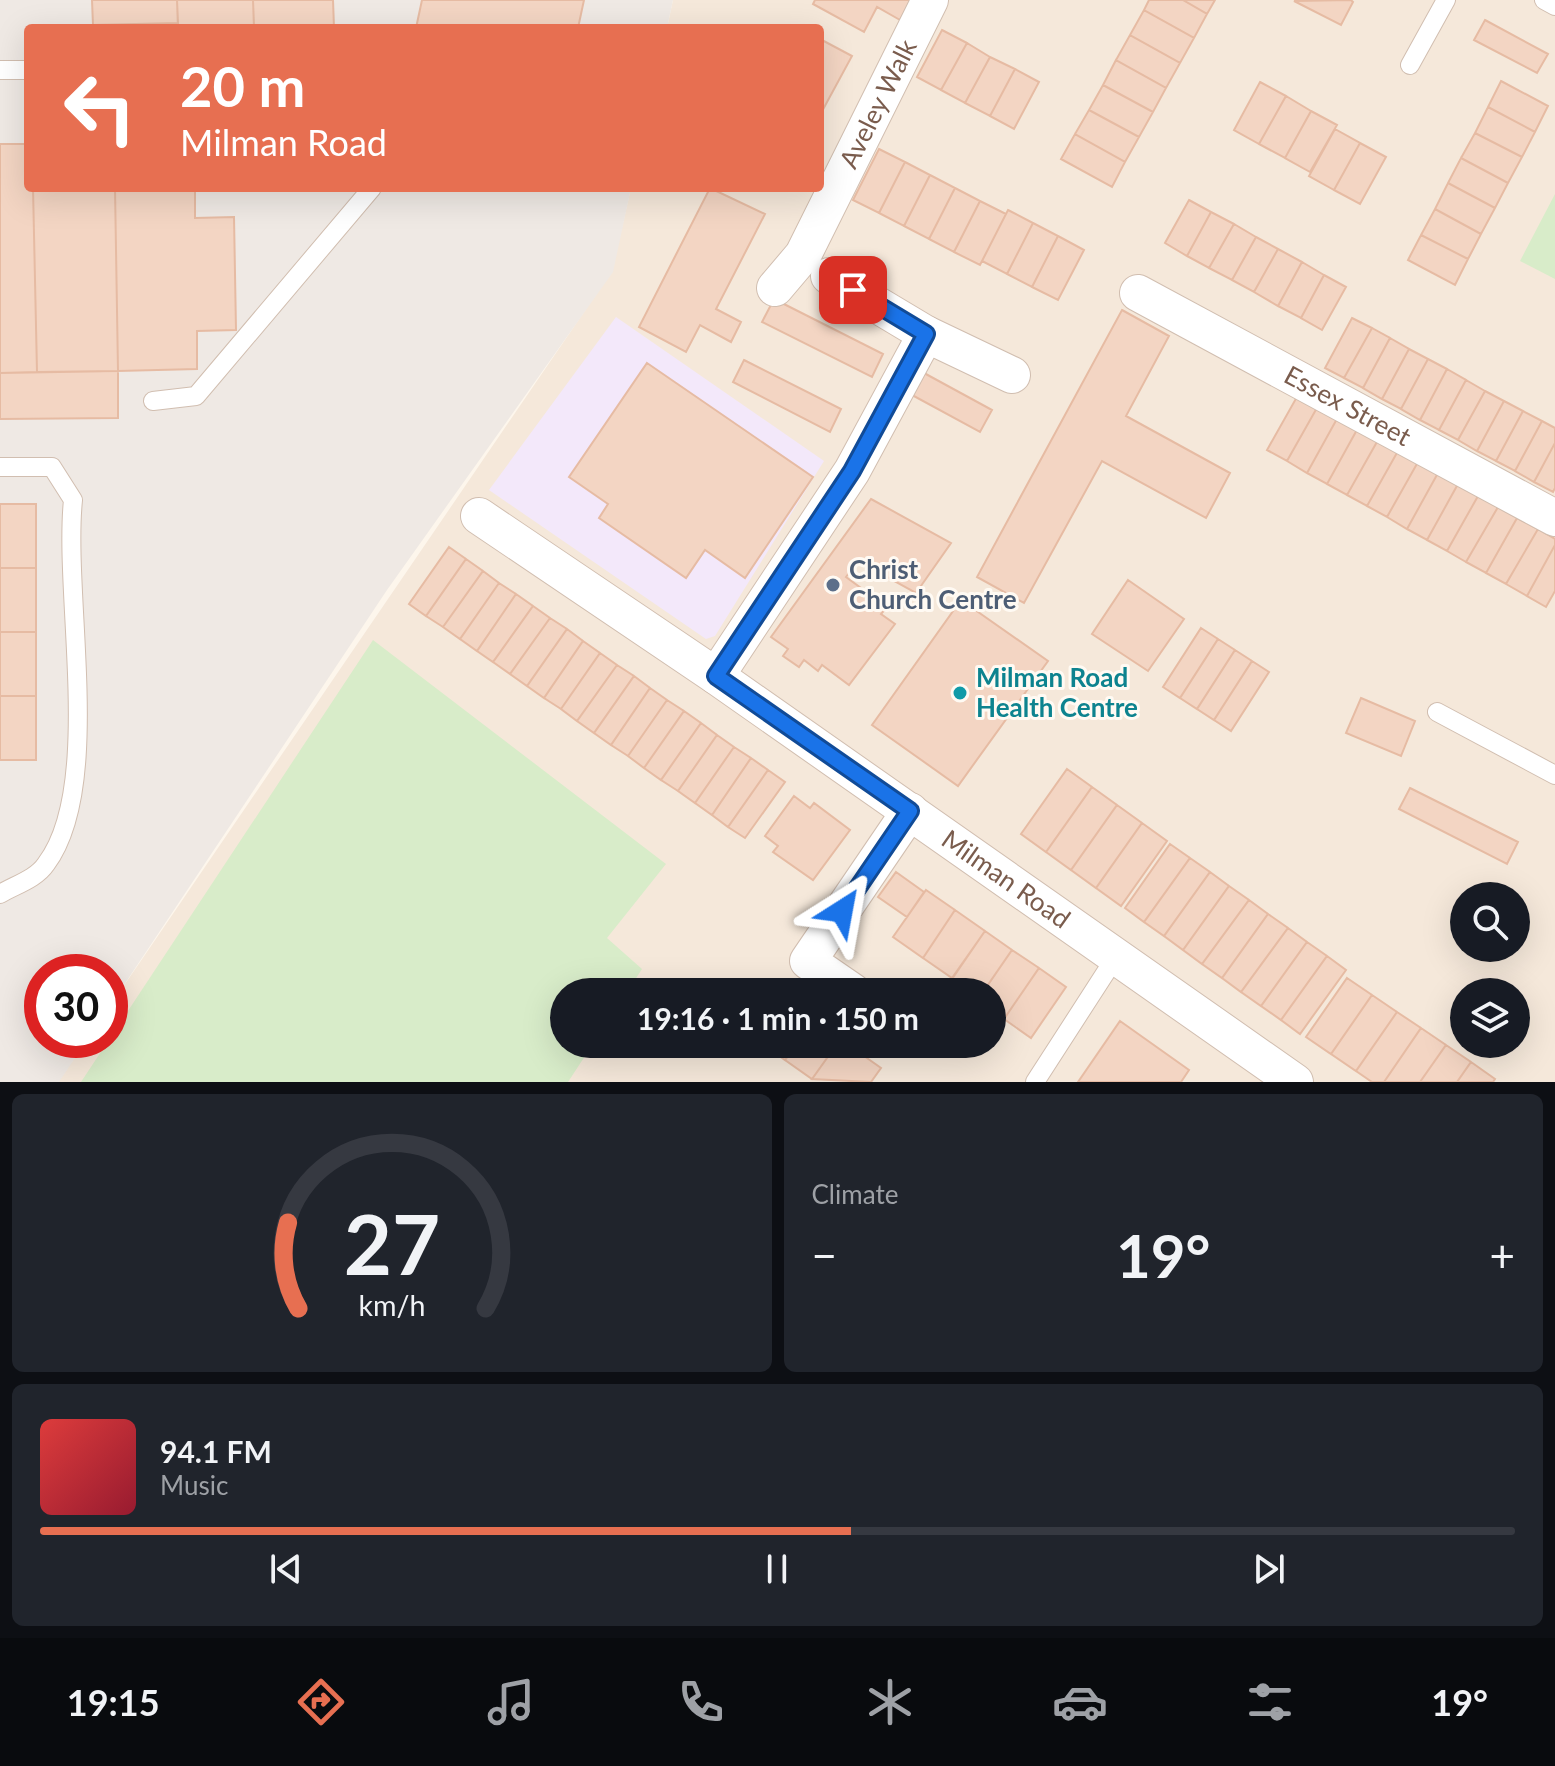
<!DOCTYPE html>
<meta charset="utf-8">
<style>
body{margin:0;font-family:Lato,sans-serif;background:#20242c;color:#f1f3f6;height:100vh;display:flex;flex-direction:column;font-size:30px;white-space:nowrap}
*{box-sizing:border-box;margin:0}
p{font-size:26px;color:#9ea1a6}
.icon{flex:none;width:44px;height:44px;fill:none;stroke:currentColor;stroke-width:2;stroke-linecap:round;stroke-linejoin:round}
.map{position:relative;height:1082px;overflow:hidden}
.drawer{display:flex;flex-direction:column;gap:12px;padding:12px;background:#0d0f14;flex:1}
.drawer>*{flex:none}
.hud{position:absolute;left:24px;top:24px;width:800px;height:168px;border-radius:8px;box-shadow:0 8px 32px #0002;background:#e76f51;color:#fff;overflow:hidden}
.tools{position:absolute;left:1450px;top:882px;display:grid;gap:16px}
.tools a{display:grid;place-items:center;width:80px;height:80px;border-radius:50%;background:#171b24;box-shadow:0 8px 32px #0002;font-size:40px}
.speed{position:absolute;left:24px;top:954px;display:flex;gap:16px;font-size:40px;font-weight:700;text-align:center}
.speed>*{display:grid;place-content:center;width:104px;height:104px;border-radius:50%;background:#171b24;box-shadow:0 8px 32px #0002;line-height:1}
.speed .limit{border:12px solid #d22;background:#fff;color:#111}
.pin{position:absolute;display:grid;place-items:center;width:68px;height:68px;color:#fff;margin:-34px;border-radius:16px;box-shadow:0 4px 12px #0006}
.me{position:absolute;width:88px;margin:-44px;rotate:34deg;stroke-linejoin:round;filter:drop-shadow(0 0 6px #0008)}
.turn{display:flex;align-items:center;gap:28px;height:168px;padding:0 24px;font-size:36px}
.turn .icon{width:104px;height:104px;stroke-width:2.5}
.turn b{display:block;font-size:56px;line-height:68px}
.big{font-size:60px;font-weight:700;line-height:1.1}
.drawer .tile{flex:1;display:flex;flex-direction:column;justify-content:center;gap:12px;min-width:0;padding:0 28px;border-radius:12px;background:#20242c}
.drawer .dial{align-items:center;gap:0}
.dial svg{height:208px;overflow:visible;fill:none;stroke:#363941;stroke-width:7;stroke-linecap:round;text-anchor:middle}
.dial text{fill:#f1f3f6;stroke:none}
.song{display:flex;align-items:center;gap:24px}
.cover{width:96px;height:96px;border-radius:12px;background:linear-gradient(135deg,hsl(0 70% 55%),hsl(350 70% 35%))}
.played{height:8px;border-radius:4px;background:linear-gradient(90deg,#e76f51 55%,#363941 55%)}
.keys{display:flex;justify-content:space-around;direction:ltr}
.heat{display:flex;justify-content:space-between;align-items:center;font-size:44px;direction:ltr}
.drawer .tiles{flex:1;display:grid;gap:12px;grid-template-columns:1fr 1fr}
.tile:last-child{grid-column:span 2}
.trip{position:absolute;left:550px;top:978px;width:456px;height:80px;border-radius:40px;background:#171b24;box-shadow:0 8px 32px #0002;font-weight:700;line-height:80px;text-align:center}
.menu{display:flex;height:128px;justify-content:space-around;align-items:center;background:#090b0e;color:#9ea1a6}
.menu .icon{width:56px;height:56px}
.menu .active{color:#e76f51}
.menu b{font-size:36px;color:#f1f3f6}
.map>svg:first-child{display:block}
.residential{fill:#f5e8da;fill-rule:evenodd}
.industrial{fill:#efe9e4}
.education{fill:#f3e8fa}
.green{fill:#d8ecc9}
.building{fill:#f3d5c3;stroke:#e6bba3;stroke-width:2}
.lines{fill:none;stroke-linecap:round;stroke-linejoin:round}
.service-casing{stroke:#d1beb0;stroke-width:20}
.minor-casing{stroke:#d1beb0;stroke-width:38}
.service{stroke:#fff;stroke-width:18}
.minor{stroke:#fff;stroke-width:36}
.route-casing{stroke:#114b97;stroke-width:20}
.route{stroke:#1a73e8;stroke-width:14}
.service-dot{fill:#5c6f8a;stroke:#fffaf3;stroke-width:3}
.culture-dot{fill:#0f9aa8;stroke:#fffaf3;stroke-width:3}
.labels{text-anchor:middle;stroke-width:6;stroke-linejoin:round;paint-order:stroke}
.street-label{font-size:26px;fill:#7a5c4d;stroke:#fffaf3}
.service-label{font-size:26px;font-weight:bold;fill:#4e5e75;stroke:#fffaf3;text-anchor:start}
.culture-label{font-size:26px;font-weight:bold;fill:#0d838f;stroke:#fffaf3;text-anchor:start}
</style>
<div class="map">
<svg width="1555" height="1082" viewBox="0 0 1555 1082">
<rect width="100%" height="100%" fill="#fdf6ec"/>
<path class="residential" d="M673 0H1555V1082H58L87 1040H110V1006L612 271 631 188H820V28H667ZM1464 896H1516V948H1464ZM564 992H992V1044H564ZM1464 992H1516V1044H1464Z"/>
<path class="industrial" d="M0 0H673L667 28H28V188H631L613 272 387 590 110 1006V972H42V1040H87L59 1082H0Z"/>
<path class="education" d="M616 317 824 461 715 636 706 639 489 490Z"/>
<path class="green" d="M1555 194V279L1520 261Z
M373 640 666 864 607 938 642 969 627 992H564V1044H593L568 1082H81Z"/>
<path class="building" d="M92 0H177L178 23 93 25Z
M177 0H253L254 26 178 28Z
M253 0H333L334 28H254Z
M422 0H584L578 28H416Z
M815 0H911L900 20 877 7 864 32 813 4Z
M1149 0H1183L1207 14 1194 38 1144 10Z
M1183 0H1215L1207 14Z
M1351 0 1353 2 1341 25 1294 1Z
M1144 10 1194 38 1180 63 1130 35Z
M1485 20 1548 54 1537 73 1474 40Z
M942 30 967 43 941 90 917 77Z
M1130 35 1180 63 1166 88 1116 60Z
M820 39 852 56 820 115Z
M967 43 990 57 965 103 941 90Z
M990 57 1015 69 990 116 965 103Z
M1116 60 1166 88 1153 112 1103 85Z
M1015 69 1039 82 1014 129 990 116Z
M1501 81 1548 106 1535 132 1488 107Z
M1260 82 1286 96 1259 144 1234 130Z
M1103 85 1153 112 1139 137 1089 110Z
M1286 96 1311 111 1285 158 1259 144Z
M1488 107 1535 132 1522 157 1475 133Z
M1089 110 1139 137 1125 162 1075 134Z
M1311 111 1337 125 1310 172 1285 158Z
M1335 129 1360 143 1334 190 1309 176Z
M1475 133 1522 157 1508 183 1461 158Z
M1075 134 1125 162 1112 187 1061 159Z
M1360 143 1386 157 1360 204 1334 190Z
M0 144H28V188H33L37 372 0 373Z
M879 149 905 162 879 213 853 200Z
M1461 158 1508 183 1495 208 1448 183Z
M905 162 930 175 904 226 879 213Z
M930 175 955 188 929 239 904 226Z
M1448 183 1495 208 1481 234 1435 209Z
M33 188H115L118 371 37 372Z
M115 188H195V218L234 217 236 330 197 331V369L118 371Z
M710 188 765 214 716 309 741 322 731 342 700 325 686 352 639 327Z
M955 188 980 201 954 252 929 239Z
M1189 200 1211 212 1187 256 1165 243Z
M980 201 1006 214 980 265 954 252Z
M1435 209 1481 234 1468 259 1421 235Z
M1008 210 1033 223 1007 274 982 261Z
M1211 212 1234 224 1209 268 1187 256Z
M1033 223 1058 236 1032 287 1007 274Z
M1234 224 1256 237 1232 280 1209 268Z
M1421 235 1468 259 1455 285 1408 260Z
M1058 236 1084 250 1058 300 1032 287Z
M1256 237 1278 249 1254 292 1232 280Z
M1278 249 1302 262 1278 306 1254 292Z
M1302 262 1324 275 1301 318 1278 306Z
M1324 275 1346 287 1322 330 1301 318Z
M774 299 883 354 872 377 762 322Z
M1122 310 1169 336 1126 416 1230 473 1206 518 1102 461 1024 603 977 577Z
M1352 318 1372 328 1344 378 1325 368Z
M1372 328 1390 338 1363 388 1344 378Z
M1390 338 1409 349 1382 399 1363 388Z
M1409 349 1428 359 1401 409 1382 399Z
M1428 359 1447 369 1420 420 1401 409Z
M744 360 841 409 830 432 733 382Z
M647 363 813 477 745 578 705 550 686 578 599 518 608 504 569 477Z
M1447 369 1466 380 1439 430 1420 420Z
M118 371V418L0 419V373Z
M924 373 992 410 980 432 912 395Z
M1466 380 1485 391 1458 440 1439 430Z
M1485 391 1504 401 1477 451 1458 440Z
M1298 395 1318 406 1287 461 1267 450Z
M1504 401 1523 411 1496 461 1477 451Z
M1318 406 1338 417 1307 473 1287 461Z
M1523 411 1542 421 1515 471 1496 461Z
M1338 417 1358 428 1327 484 1307 473Z
M1542 421 1555 428V443L1534 482 1515 471Z
M1358 428 1378 440 1347 495 1327 484Z
M1378 440 1398 451 1367 506 1347 495Z
M1555 443V488L1553 492 1534 482Z
M1398 451 1418 462 1387 517 1367 506Z
M1418 462 1438 473 1407 529 1387 517Z
M1438 473 1458 484 1427 540 1407 529Z
M1458 484 1478 496 1447 551 1427 540Z
M1478 496 1498 507 1466 562 1447 551Z
M871 499 951 543 916 593 858 561 846 577 887 607 881 614 895 624 849 685 822 665 818 671 804 660 799 667 783 656 788 649 771 637Z
M0 504H36V568H0Z
M1498 507 1517 518 1486 573 1466 562Z
M1517 518 1538 529 1506 584 1486 573Z
M1538 529 1555 539V545L1527 596 1506 584Z
M1555 545V591L1546 607 1527 596Z
M449 547 466 559 426 616 409 604Z
M466 559 483 571 443 627 426 616Z
M0 568H36V632H0Z
M483 571 499 583 460 639 443 627Z
M1128 580 1184 619 1148 671 1092 634Z
M499 583 516 594 477 651 460 639Z
M516 594 533 606 493 662 477 651Z
M961 600 1048 661 958 786 872 725Z
M533 606 550 618 510 674 493 662Z
M550 618 567 629 527 686 510 674Z
M1201 628 1218 639 1180 698 1163 687Z
M567 629 583 641 544 698 527 686Z
M0 632H36V696H0Z
M1218 639 1235 650 1197 709 1180 698Z
M583 641 600 653 561 709 544 698Z
M1235 650 1252 661 1214 720 1197 709Z
M600 653 617 665 577 721 561 709Z
M1252 661 1269 672 1231 731 1214 720Z
M617 665 634 676 594 733 577 721Z
M634 676 650 688 611 745 594 733Z
M650 688 667 700 628 756 611 745Z
M0 696H36V760H0Z
M1361 698 1415 721 1401 756 1346 733Z
M667 700 684 711 644 768 628 756Z
M684 711 701 723 661 780 644 768Z
M701 723 717 735 678 791 661 780Z
M717 735 734 747 695 803 678 791Z
M734 747 751 758 712 815 695 803Z
M751 758 768 770 728 827 712 815Z
M1067 769 1092 787 1046 852 1021 834Z
M768 770 785 782 745 838 728 827Z
M1092 787 1117 805 1071 870 1046 852Z
M1410 788 1518 842 1507 864 1399 809Z
M794 796 810 808 814 803 850 830 813 880 773 852 778 846 765 836Z
M1117 805 1142 823 1096 888 1071 870Z
M1142 823 1167 841 1121 906 1096 888Z
M1170 844 1190 858 1144 922 1125 908Z
M1190 858 1210 872 1164 936 1144 922Z
M896 872 924 892 907 917 878 897Z
M1210 872 1229 886 1183 950 1164 936Z
M1229 886 1249 900 1202 964 1183 950Z
M926 890 955 910 923 958 893 937Z
M1249 900 1268 914 1222 978 1202 964Z
M955 910 985 931 952 978 923 958Z
M1268 914 1288 928 1241 992 1222 978Z
M1288 928 1307 942 1261 1006 1241 992Z
M985 931 1012 950 983 992H965L950 982Z
M1307 942 1327 956 1281 1020 1261 1006Z
M1012 950 1039 968 1004 1019 992 1011V992H983Z
M1327 956 1346 970 1300 1034 1281 1020Z
M1039 968 1066 987 1031 1038 1004 1019Z
M1347 978 1372 995 1331 1054 1306 1037Z
M1372 995 1397 1012 1356 1071 1331 1054Z
M1397 1012 1421 1028 1384 1082H1372L1356 1071Z
M1120 1021 1189 1070 1181 1082H1078Z
M1421 1028 1446 1045 1420 1082H1384Z
M763 1044H797L785 1060Z
M797 1044H837L812 1079 785 1060Z
M837 1044H847L881 1068 871 1082 812 1079Z
M1446 1045 1471 1062 1457 1082H1420Z
M1471 1062 1495 1079 1493 1082H1457Z"/>
<g class="lines">
<g class="service-casing">
<path id="service" d="M1544 0 1555 6
M1410 65 1446 0
M0 70H28
M153 401 196 396 372 188
M0 467H52L73 500C63 597 104 787 46 864 36 879 15 885 0 894
M1437 712 1555 775
M1035 1082 1115 958"/>
</g>
<g class="minor-casing">
<g id="minor">
<path d="M829 276 926 334"/>
<path id="s1" d="M775 288 803 255 930 0"/>
<path id="s2" d="M1138 293 1555 518"/>
<path id="s3" d="M479 516 716 676 1295 1082"/>
<path d="M716 676 852 471 926 334 1012 375"/>
<path d="M853 992 808 961 910 811"/>
</g>
</g>
<use href="#service" class="service"/>
<use href="#minor" class="minor"/>
</g>
<g class="lines">
<g class="route-casing">
<path id="route" d="M842 911 910 811 716 676 852 471 926 334 853 290"/>
</g>
<use href="#route" class="route"/>
</g>
<circle class="service-dot" cx="833" cy="585" r="8"/>
<circle class="culture-dot" cx="960" cy="693" r="8"/>
<g class="labels">
<g class="street-label">
<text dy="9" stroke="none"><textPath href="#s1" startOffset="212">Aveley Walk</textPath></text>
<text dy="9" stroke="none"><textPath href="#s2" startOffset="238">Essex Street</textPath></text>
<text dy="9" stroke="none"><textPath href="#s3" startOffset="640">Milman Road</textPath></text>
</g>
<g class="service-label">
<text x="849" y="579">Christ<tspan x="849" dy="30">Church Centre</tspan></text>
</g>
<g class="culture-label">
<text x="976" y="687">Milman Road<tspan x="976" dy="30">Health Centre</tspan></text>
</g>
</g>
</svg>
<div class="tools">
<a><svg class="icon" aria-label="search" viewBox="0 0 24 24"><circle cx="10" cy="10" r="6"/><path d="M15 15l6 6"/></svg></a>
<a><svg class="icon" aria-label="layers" viewBox="0 0 24 24"><path d="M12 4l9 5-9 5-9-5zM3 14l9 5 9-5"/></svg></a>
</div>
<div class="speed"><div class="limit">30</div></div>
<div class="pin" style="left:853px;top:290px;background:#d93025"><svg class="icon" aria-label="arrive" viewBox="0 0 24 24"><path d="M6 21V4h12l-3 4 3 4H6"/></svg></div>
<svg class="me" style="left:842px;top:911px" viewBox="-20 -20 40 40"><path d="M0-17L14 15 0 8-14 15z" fill="#1a73e8" stroke="#fff" stroke-width="4"/></svg>
<div class="trip">19:16 · 1 min · 150 m</div>
<div class="hud">
<div class="turn"><svg class="icon" aria-label="left" viewBox="0 0 24 24"><path d="M17 20v-9H6M10 6l-5 5 5 5"/></svg><div><b>20 m</b>Milman Road</div></div>
</div>
</div>
<section class="drawer">
<div class="tiles">
<div class="tile dial"><svg viewBox="0 0 100 80">
<path d="M14 69A42 42 0 1 1 86 69"/>
<path d="M14 69A42 42 0 0 1 10 36" stroke="#e76f51"/>
<text x="50" y="56" font-size="32" font-weight="700">27</text>
<text x="50" y="72" font-size="11">km/h</text>
</svg></div>
<div class="tile"><p>Climate</p>
<div class="heat"><a>−</a><b class="big">19°</b><a>+</a></div>
</div>
<div class="tile">
<div class="song"><i class="cover"></i><div><b>94.1 FM</b><p>Music</p></div></div>
<div class="played"></div>
<div class="keys"><svg class="icon" aria-label="previous" viewBox="0 0 24 24"><path d="M18 5L8 12l10 7zM5 5v14"/></svg><svg class="icon" aria-label="pause" viewBox="0 0 24 24"><path d="M8 5v14M16 5v14"/></svg><svg class="icon" aria-label="next" viewBox="0 0 24 24"><path d="M6 5l10 7-10 7zM19 5v14"/></svg></div>
</div>
</div>
</section>
<nav class="menu">
<b>19:15</b>
<svg class="icon active" aria-label="directions" viewBox="0 0 24 24"><path d="M12 3l9 9-9 9-9-9zM9 14v-3h6M13 9l2 2-2 2"/></svg>
<svg class="icon" aria-label="music" viewBox="0 0 24 24"><path d="M9 18V5l10-2v13"/><circle cx="6" cy="18" r="3"/><circle cx="16" cy="16" r="3"/></svg>
<svg class="icon" aria-label="phone" viewBox="0 0 24 24"><path d="M5 4h4l2 5-3 2q2 4 5 5l2-3 5 2v4C11 20 4 13 5 4z"/></svg>
<svg class="icon" aria-label="climate" viewBox="0 0 24 24"><path d="M12 3v18M4 7l16 10M4 17L20 7"/></svg>
<svg class="icon" aria-label="car" viewBox="0 0 24 24"><path d="M5 17H2v-5l4-1 3-4h7l3 4 3 1v5h-3M9 17h6M6 11h13"/><circle cx="7" cy="17" r="2"/><circle cx="17" cy="17" r="2"/></svg>
<svg class="icon" aria-label="filters" viewBox="0 0 24 24"><path d="M4 7h16M4 17h16"/><circle cx="9" cy="7" r="2"/><circle cx="15" cy="17" r="2"/></svg>
<b>19°</b>
</nav>
